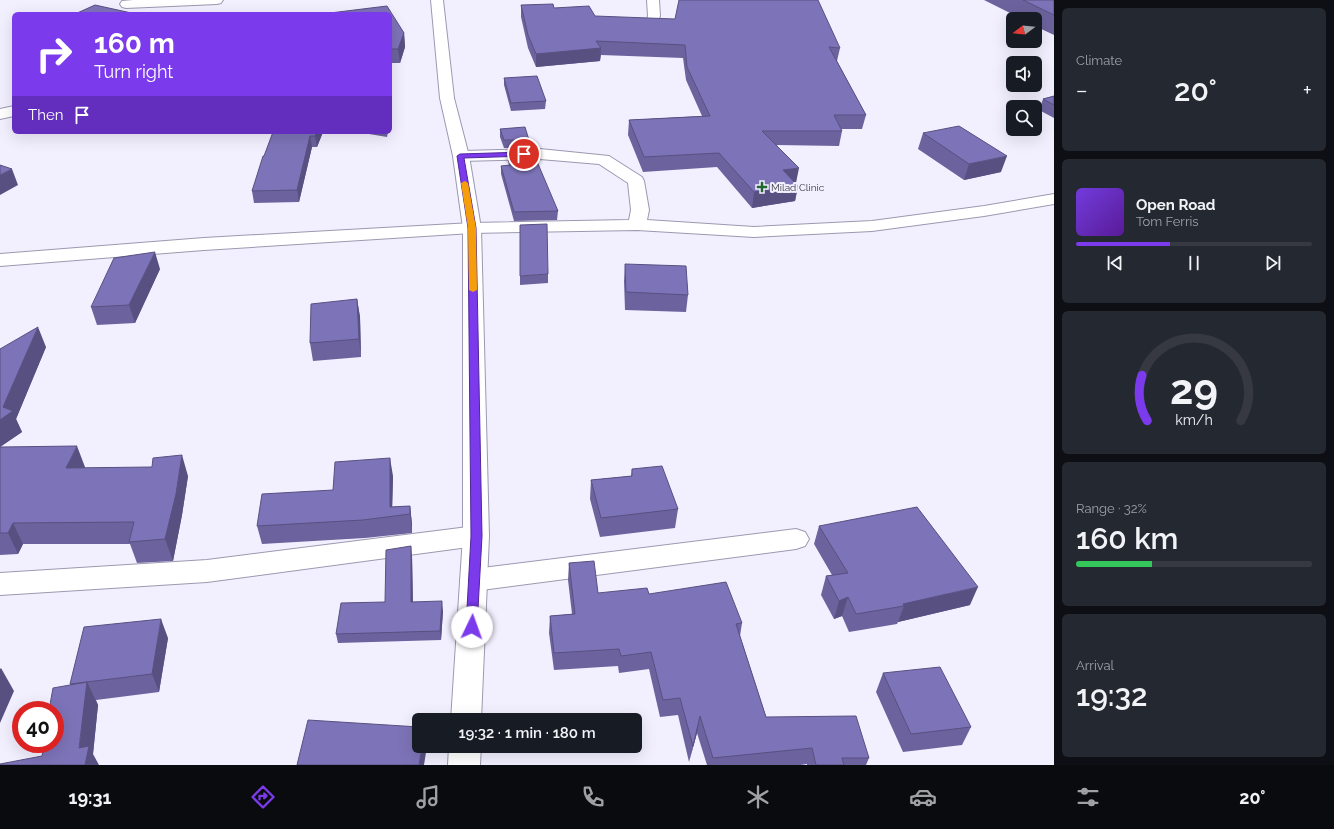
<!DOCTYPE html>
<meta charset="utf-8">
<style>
body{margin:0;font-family:Raleway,sans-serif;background:#242831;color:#f1f3f6;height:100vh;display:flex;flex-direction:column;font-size:15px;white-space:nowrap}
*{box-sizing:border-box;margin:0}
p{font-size:13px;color:#9ea1a6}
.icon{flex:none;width:22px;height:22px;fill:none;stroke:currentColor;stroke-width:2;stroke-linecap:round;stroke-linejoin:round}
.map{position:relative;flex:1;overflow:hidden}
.drawer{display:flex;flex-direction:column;gap:8px;padding:8px;background:#0d0f14;width:280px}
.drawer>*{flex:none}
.banner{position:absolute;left:12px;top:12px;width:380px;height:122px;border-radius:6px;box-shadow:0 4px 16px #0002;background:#7c3aed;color:#fff;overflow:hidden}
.needle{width:26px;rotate:254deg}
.tools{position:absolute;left:1006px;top:12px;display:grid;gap:8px}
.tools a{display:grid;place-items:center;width:36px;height:36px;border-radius:6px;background:#171b24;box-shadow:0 4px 16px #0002;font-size:20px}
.speed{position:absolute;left:12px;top:701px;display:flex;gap:8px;font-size:20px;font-weight:700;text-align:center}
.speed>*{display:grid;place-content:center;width:52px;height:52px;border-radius:50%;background:#171b24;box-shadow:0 4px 16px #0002;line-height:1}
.speed .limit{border:6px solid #d22;background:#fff;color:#111}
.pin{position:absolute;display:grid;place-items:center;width:34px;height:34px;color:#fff;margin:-17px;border:2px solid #fff;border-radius:50%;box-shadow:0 1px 4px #0007}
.me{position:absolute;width:44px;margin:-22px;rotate:3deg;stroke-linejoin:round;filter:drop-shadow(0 0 3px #0008)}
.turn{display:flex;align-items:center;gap:14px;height:84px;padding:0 16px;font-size:18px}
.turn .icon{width:52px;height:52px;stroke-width:2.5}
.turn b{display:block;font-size:28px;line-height:34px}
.then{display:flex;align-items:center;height:38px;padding:0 16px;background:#0003;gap:8px;font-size:15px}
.big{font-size:30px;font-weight:600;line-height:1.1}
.drawer .card{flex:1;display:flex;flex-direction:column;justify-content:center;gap:6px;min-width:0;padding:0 14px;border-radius:6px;background:#242831}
.drawer .dial{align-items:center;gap:0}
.dial svg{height:104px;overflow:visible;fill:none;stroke:#363941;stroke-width:7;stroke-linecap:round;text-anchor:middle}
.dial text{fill:#f1f3f6;stroke:none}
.song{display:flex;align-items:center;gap:12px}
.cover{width:48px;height:48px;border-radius:6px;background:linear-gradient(135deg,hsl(260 70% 55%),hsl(270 70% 35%))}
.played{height:4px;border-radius:2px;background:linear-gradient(90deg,#7c3aed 40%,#363941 40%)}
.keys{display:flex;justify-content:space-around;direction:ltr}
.heat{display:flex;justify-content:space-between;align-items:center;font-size:22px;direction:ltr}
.charge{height:6px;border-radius:3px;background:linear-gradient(90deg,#34c759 32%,#363941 0)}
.trip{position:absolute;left:412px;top:713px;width:230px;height:40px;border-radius:6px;background:#171b24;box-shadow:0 4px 16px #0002;font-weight:600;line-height:40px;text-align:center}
.tab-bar{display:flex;height:64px;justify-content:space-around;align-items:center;background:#090b0e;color:#9ea1a6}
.tab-bar .icon{width:28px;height:28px}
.tab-bar .active{color:#7c3aed}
.tab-bar b{font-size:18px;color:#f1f3f6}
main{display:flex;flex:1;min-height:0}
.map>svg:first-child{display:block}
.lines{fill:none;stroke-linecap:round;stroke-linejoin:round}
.minor-casing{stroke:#9b99af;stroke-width:2}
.tertiary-casing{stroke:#9b99af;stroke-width:2}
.minor{fill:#fff;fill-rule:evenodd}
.tertiary{fill:#fff;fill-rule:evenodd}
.wall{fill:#6c639e}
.shaded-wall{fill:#585081}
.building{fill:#7d73b8;stroke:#585081}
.route{fill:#7c3aed;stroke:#51269a}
.slow{fill:#f59e0b}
.poi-dot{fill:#216733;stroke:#f2f0ff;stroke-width:1.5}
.labels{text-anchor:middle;stroke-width:4;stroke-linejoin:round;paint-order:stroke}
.far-poi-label{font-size:10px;fill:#393942;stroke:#f2f0ff;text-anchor:start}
</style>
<main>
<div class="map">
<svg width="1054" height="765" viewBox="0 0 1054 765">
<rect width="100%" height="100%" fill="#f2f0ff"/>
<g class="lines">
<g class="minor-casing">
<path id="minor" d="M133 0H223L221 3 217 4 126 8 122 7 120 4 122 1Z
M647 0H659L660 16 656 25H648L646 22 648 16Z
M14 106V116L0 119V109Z
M540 149 609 156 642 177 644 181 649 210 647 220 754 227 872 221 984 206 1054 194V204L984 216 872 231 754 237 637 230 472 233 204 250 0 266V254L204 238 472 223 629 220 631 210 628 183 599 164 540 159 461 161 455 159 453 156 455 153 461 151Z
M476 526 485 529 489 536 485 543 476 546 207 582 0 595V573L207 560Z
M796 529 805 532 809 539 805 546 796 549 474 591 464 588 460 580 464 572 474 569Z"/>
</g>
<g class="tertiary-casing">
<path id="tertiary" d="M431 0H443L454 98 469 156 481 228 489 536 481 720H451L463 536V228L453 156 440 98Z
M449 746H481L480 765H448Z"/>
</g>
<use href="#minor" class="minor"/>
<use href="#tertiary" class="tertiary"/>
</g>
<path class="wall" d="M984 0H1054V35L1035 26V19H1022Z
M521 5 554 8 595 16 840 48 837 61 866 115 862 129H841L842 131 839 146 777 145 796 183H795L798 186 795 201 752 208 717 167 643 172 628 135 629 120 702 116 686 80 683 58 601 55 600 61 536 67 528 48 521 17Z
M390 14 404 33 405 47 400 63H390Z
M504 78 546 101 545 109 511 111 504 85Z
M1054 96V118L1039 110 1043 99Z
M500 129 529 140V148H504L500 137Z
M273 132H323L317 147H312L299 202 254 203 252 191Z
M357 132H388L387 137Z
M923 133 1001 172 964 180 918 149Z
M508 153 558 211 557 220 514 221 501 174V166L509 165 508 161Z
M625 264 688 295 686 312 625 310 624 281Z
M160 269 135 323 97 325 91 307Z
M548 274V283L520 285V276Z
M357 299 360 317 361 357 313 361 310 343Z
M46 347 16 419 22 432 0 447 85 467V468L188 476 182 515 173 561 137 563 130 544H23L18 554 0 555V349Z
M632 469 678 509 675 528 600 537 590 499 591 480 631 476Z
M393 476 392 507 410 506 412 524V533L365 538 262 544 257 526 333 490Z
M819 526 970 605 898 622 897 624 849 632 842 616 834 619 821 595 826 576 832 575 814 544Z
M412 556 413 602 443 611 441 640 338 643 336 634 385 602Z
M569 563 598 593 649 594 742 623 740 636 766 717 869 758 866 765H807V764L801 765H707L697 733 689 762 678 715 660 717 649 669 619 673 618 666 554 670 549 633 550 616 572 614 568 580Z
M168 638 159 692 96 700 98 705 93 754 70 684Z
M883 673 971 727 962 745 903 752 876 692Z"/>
<path class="shaded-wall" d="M404 33 405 47 400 63 398 49Z
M601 48 600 61 536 67V54Z
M317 132H323L317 147 315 136Z
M310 136 312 147 299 202 297 190Z
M1007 156 1001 172 964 180 969 164Z
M799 168 796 183 780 185 783 170Z
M12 169 18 185 0 195V175Z
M798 186 795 201 752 208 754 192Z
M155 252 160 269 135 323 129 305Z
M357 299 360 317 361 357 359 339Z
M38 327 46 347 16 419 22 432 0 447V420L3 407Z
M77 446 85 467 75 489 66 468Z
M182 455 188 476 182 515 173 561 165 539Z
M390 458 393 476 392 517 390 507Z
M410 506 412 524V533L410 514Z
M13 523 23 544 18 554 8 533Z
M411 546 412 556 413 612 411 602Z
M978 587 970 605 898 622 904 606 903 604Z
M848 597 842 616 834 619 839 601Z
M442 601 443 611 441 640 440 631Z
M161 619 168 638 159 692 152 674Z
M1 668 14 691 0 723V669Z
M87 682 98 705 93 754 99 765H85L79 748Z
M700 716 697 733 689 762 693 746Z
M422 746H427L424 765H419Z"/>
<path class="building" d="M679 0H818L840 48 829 47 866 115H834L842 131H762L799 168 783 170 798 186 754 192 719 153 644 157 629 120 710 116 687 67 685 45 596 41 601 48 536 54 528 35 521 5 553 4 554 8 589 6 595 16 675 19Z
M1023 0H1054V15Z
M95 5 136 14H75Z
M387 6 404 33 398 49H390V14H329L330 13Z
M537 76 546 101 511 103 504 78Z
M1054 96V105L1043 99Z
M959 126 1007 156 969 164 923 133Z
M525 127 529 140H504L500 129Z
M273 132H317L315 136H310L297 190 252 191 263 156H264Z
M533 152 558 211 514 212 501 166 511 165 508 153Z
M0 165 12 169 0 175Z
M547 224 548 274 520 276V225Z
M155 252 129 305 91 307 114 258Z
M625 264 686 266 688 295 626 292Z
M357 299 359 339 310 343 311 304Z
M38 327 3 407 13 411 0 420V349Z
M77 446 66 468 152 467 153 458 182 455 176 494 165 539 129 542 134 522 13 523 8 533H0V447Z
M390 458V507L410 506V514L363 520 257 526 262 494 333 490 335 462Z
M662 466 678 509 601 518 591 480 632 476V469Z
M917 507 978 587 903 604 904 606 856 614 848 597 839 601 826 576 848 573 819 526Z
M411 546V602L442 601 440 631 336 634 341 603 385 602 386 550Z
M594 561 598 593 647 588 649 594 726 582 742 623 736 624 766 717 856 716 869 758H842L844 765H816L812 748 713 758 700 716 693 746 680 698 663 700 651 652 621 656 619 649 554 653 550 616 575 614 569 563Z
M161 619 152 674 70 684 84 627Z
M940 667 971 727 911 734 883 673Z
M87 682 79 748 89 746 85 765H0V764L42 756 44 744H55V710H49L53 688Z
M308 720 419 727V746H422L419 765H297Z"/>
<path class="route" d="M524 152 527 153V156L464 158 476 228 482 536 477 627 476 630 472 631 467 630 466 627 471 536 468 228 457 156 460 154Z"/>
<path class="slow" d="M465 181 468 183 476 228 477 290 473 292 469 290 468 228 461 183Z"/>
<path class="poi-dot" d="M760 181h4v4h4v4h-4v4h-4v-4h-4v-4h4z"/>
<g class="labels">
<g class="far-poi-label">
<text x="771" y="191">Milad Clinic</text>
</g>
</g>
</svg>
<div class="tools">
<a><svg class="needle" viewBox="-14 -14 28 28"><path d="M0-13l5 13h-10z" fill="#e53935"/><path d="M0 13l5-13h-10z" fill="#9ea1a6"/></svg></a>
<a><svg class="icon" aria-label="sound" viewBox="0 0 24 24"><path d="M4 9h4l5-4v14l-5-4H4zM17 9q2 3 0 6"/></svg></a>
<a><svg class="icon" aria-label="search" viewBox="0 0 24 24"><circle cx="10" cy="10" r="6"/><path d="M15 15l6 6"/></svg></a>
</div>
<div class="speed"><div class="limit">40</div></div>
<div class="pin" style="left:524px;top:154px;background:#d93025"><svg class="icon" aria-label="arrive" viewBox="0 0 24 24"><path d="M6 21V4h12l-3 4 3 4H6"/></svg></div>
<svg class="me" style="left:472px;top:627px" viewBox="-20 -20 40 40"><circle r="19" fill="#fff"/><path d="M0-13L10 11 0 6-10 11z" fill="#7c3aed"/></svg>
<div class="trip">19:32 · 1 min · 180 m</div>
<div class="banner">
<div class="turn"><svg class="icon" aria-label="right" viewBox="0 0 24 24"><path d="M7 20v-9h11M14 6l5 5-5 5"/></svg><div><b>160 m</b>Turn right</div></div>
<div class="then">Then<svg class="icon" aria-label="arrive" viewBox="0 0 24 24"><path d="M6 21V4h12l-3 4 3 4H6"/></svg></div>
</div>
</div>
<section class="drawer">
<div class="card"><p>Climate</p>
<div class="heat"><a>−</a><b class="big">20°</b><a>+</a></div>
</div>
<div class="card">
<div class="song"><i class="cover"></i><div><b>Open Road</b><p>Tom Ferris</p></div></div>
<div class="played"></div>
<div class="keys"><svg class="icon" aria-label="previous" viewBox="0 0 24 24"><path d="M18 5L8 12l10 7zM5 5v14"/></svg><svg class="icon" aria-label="pause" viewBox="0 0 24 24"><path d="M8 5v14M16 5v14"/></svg><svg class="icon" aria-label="next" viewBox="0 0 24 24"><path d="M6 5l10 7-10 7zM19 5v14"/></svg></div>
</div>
<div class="card dial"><svg viewBox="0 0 100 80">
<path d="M14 69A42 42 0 1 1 86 69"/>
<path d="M14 69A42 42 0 0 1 10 34" stroke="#7c3aed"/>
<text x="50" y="56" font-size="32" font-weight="700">29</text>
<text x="50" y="72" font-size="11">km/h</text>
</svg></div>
<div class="card"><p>Range · 32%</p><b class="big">160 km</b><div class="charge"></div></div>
<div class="card"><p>Arrival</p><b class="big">19:32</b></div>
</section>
</main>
<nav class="tab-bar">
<b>19:31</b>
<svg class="icon active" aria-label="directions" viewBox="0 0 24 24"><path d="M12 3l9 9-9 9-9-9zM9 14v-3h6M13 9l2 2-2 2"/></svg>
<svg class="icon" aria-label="music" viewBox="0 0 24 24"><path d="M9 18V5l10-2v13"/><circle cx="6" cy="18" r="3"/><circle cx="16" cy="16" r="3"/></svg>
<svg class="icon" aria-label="phone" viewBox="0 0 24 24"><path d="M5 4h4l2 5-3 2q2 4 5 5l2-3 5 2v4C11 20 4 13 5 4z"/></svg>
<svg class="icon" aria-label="climate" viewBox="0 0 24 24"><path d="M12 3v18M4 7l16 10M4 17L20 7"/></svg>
<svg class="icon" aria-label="car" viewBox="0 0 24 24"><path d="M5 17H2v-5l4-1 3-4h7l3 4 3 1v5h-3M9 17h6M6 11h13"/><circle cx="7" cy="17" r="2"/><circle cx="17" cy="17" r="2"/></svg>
<svg class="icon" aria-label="filters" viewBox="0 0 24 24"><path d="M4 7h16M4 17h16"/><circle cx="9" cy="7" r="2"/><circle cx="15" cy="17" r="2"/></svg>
<b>20°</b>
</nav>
